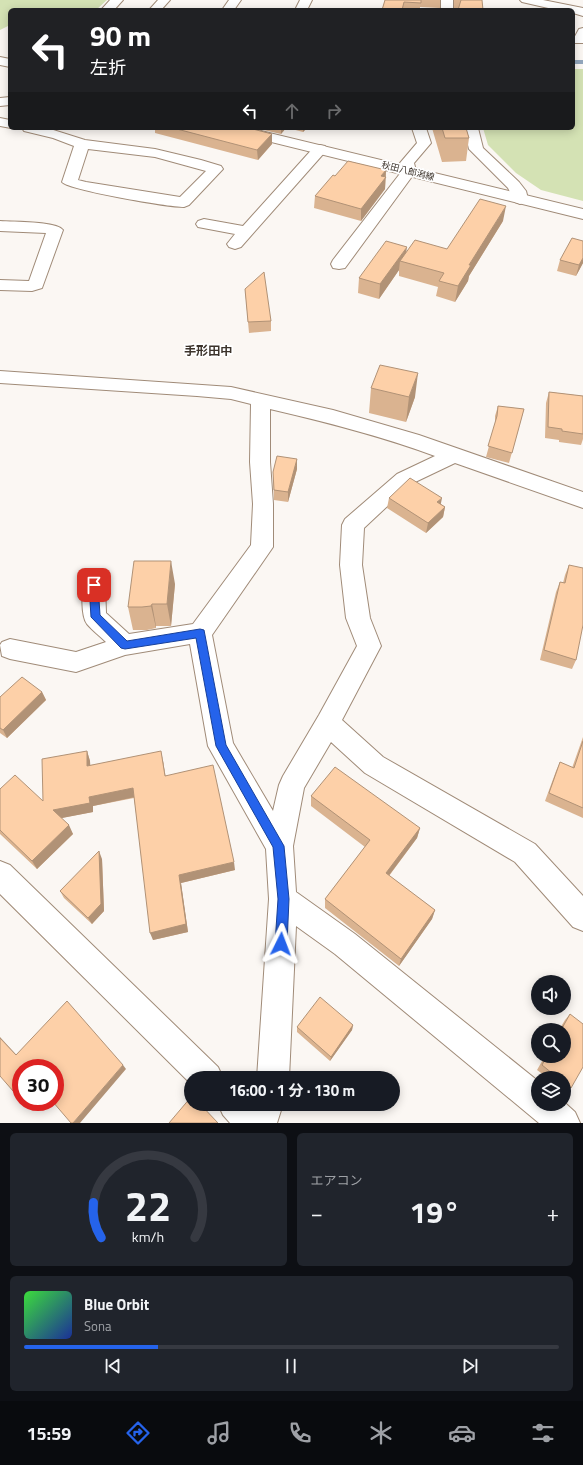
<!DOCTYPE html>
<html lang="ja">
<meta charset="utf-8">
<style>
body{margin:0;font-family:"Titillium Web","Noto Sans JP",sans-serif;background:#20242c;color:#f1f3f6;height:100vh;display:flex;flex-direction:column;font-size:15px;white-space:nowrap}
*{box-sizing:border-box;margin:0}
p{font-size:13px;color:#9ea1a6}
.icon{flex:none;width:22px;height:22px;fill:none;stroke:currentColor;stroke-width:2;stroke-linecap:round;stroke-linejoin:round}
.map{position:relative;height:1123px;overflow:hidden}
.panel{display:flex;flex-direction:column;gap:10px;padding:10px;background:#0d0f14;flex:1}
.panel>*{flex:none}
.hud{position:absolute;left:8px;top:8px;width:567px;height:122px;border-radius:6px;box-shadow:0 2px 10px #0003;background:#202124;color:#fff;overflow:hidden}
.buttons{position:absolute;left:531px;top:975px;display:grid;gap:8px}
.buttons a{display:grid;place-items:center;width:40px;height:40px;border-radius:50%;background:#171b24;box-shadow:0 2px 10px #0003;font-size:20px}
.speed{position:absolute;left:12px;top:1059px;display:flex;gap:8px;font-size:20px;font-weight:700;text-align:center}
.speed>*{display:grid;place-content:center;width:52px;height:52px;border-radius:50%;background:#171b24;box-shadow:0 2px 10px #0003;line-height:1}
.speed .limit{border:6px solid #d22;background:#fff;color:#111}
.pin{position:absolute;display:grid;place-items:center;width:34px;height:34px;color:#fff;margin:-17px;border-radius:8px;box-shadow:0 2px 6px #0006}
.me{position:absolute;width:44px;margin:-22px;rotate:3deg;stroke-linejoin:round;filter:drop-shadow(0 0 3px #0008)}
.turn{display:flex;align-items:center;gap:14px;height:84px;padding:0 16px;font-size:18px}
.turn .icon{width:52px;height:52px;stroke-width:2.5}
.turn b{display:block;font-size:28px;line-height:34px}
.lanes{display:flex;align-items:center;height:38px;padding:0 16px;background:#0003;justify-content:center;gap:20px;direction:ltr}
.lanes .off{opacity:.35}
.big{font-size:30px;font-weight:700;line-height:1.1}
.panel .tile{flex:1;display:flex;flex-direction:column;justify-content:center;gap:6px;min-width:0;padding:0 14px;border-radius:6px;background:#20242c}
.panel .dial{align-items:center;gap:0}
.dial svg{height:104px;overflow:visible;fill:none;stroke:#363941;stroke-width:7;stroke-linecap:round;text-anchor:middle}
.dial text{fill:#f1f3f6;stroke:none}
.song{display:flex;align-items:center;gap:12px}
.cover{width:48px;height:48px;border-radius:6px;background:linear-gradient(135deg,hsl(120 70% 55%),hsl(230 70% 35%))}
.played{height:4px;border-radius:2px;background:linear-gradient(90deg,#2563eb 25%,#363941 25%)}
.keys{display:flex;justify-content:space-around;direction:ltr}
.heat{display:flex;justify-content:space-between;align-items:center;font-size:22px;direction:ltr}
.panel .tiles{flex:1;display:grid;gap:10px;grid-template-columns:1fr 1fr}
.tile:last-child{grid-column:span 2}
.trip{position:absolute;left:184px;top:1071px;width:216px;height:40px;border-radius:20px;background:#171b24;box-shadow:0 2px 10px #0003;font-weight:700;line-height:40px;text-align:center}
.tabs{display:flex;height:64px;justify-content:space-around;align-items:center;background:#090b0e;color:#9ea1a6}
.tabs .icon{width:28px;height:28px}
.tabs .current{color:#2563eb}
.tabs b{font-size:18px;color:#f1f3f6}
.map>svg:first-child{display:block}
.green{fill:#d4e2b4}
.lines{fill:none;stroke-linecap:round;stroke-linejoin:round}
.stream{stroke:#93a7bd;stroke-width:4}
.minor-casing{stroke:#a08b78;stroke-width:2}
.major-casing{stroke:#a08b78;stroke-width:2}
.minor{fill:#fff;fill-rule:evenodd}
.major{fill:#fff;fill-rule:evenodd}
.wall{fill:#dab390}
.shaded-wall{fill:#b19276}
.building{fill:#fdd0a8;stroke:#b19276}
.route{fill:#2563eb;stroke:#184099}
.labels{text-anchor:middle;stroke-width:3.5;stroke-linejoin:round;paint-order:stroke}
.far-street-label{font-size:9px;fill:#3c332b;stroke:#fff}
.quarter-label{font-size:12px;font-weight:bold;fill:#3c332b;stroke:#fff}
</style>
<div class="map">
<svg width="583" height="1123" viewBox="0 0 583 1123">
<rect width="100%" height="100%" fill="#fbf7f3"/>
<path class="green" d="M0 0H107L96 10H10V25L0 30Z
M573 69H583V201L541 190 516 173 488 145 483 128H573Z"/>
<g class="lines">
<path class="stream" d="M573 62H583"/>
<g class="minor-casing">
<path id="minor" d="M110 0H123L114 10H101Z
M158 0H170L161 10H149Z
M229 0H241L234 10H222Z
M300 0H312L307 10H295Z
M441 0H453V10H441Z
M520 0H543L583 8V16L573 13V10H557L522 2Z
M583 28V43H575L573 40 579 29Z
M0 57 10 59V67L0 65Z
M0 118 10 120 11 128 0 126Z
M22 128H47L85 140 155 149 201 160 221 166 223 169 189 205 184 207C169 207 68 190 62 182L74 146 53 138 24 131ZM88 149 155 157 206 171 180 197 86 182 78 180Z
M412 128H426L431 143 414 163 416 171 345 268 339 269 333 268 331 264 333 260 402 171 400 163 417 143Z
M464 128H478L483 148 519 182 526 191 528 199 525 202 520 204 515 202 508 188 469 149Z
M320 145 325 146 327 149 325 152 241 247 235 249 229 247 227 244 235 234 198 227 196 224 198 221 204 219 243 226 315 146Z
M0 221C13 222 56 221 63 230L42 288 32 291 0 290V280L29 281 46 233 0 231Z
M0 371 231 387 333 410 419 435 583 492V508L455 463 411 484 364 528 362 565 370 618 381 646 342 720 383 757 535 844 583 896V931L573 927 515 862 365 773 331 742 304 788 293 846 296 892 355 934 538 1081V1104H564V1102L575 1112 580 1123H539L335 954 296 926 289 1078H257L269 899 266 849 208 746 190 644 125 655 76 672 10 659 2 656 0 645 2 642 10 639 76 652 106 642C100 636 93 631 87 624 81 616 81 588 86 579L94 576 102 579 105 585 106 613 129 634 193 624 251 545 253 504 250 462 251 404 231 399 197 396 0 383ZM270 409C326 422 381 436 435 456L397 474 345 519 342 525 340 565 346 618 357 646 319 715 283 776 279 785 273 811 233 743 212 635 273 547V504L270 462Z
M0 861 10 865 218 1067 223 1078H191V1084L0 894Z
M218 1104H283L277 1123H230L223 1115Z"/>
</g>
<g class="major-casing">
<path id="major" d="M10 97V105L0 106V98Z
M225 128H249L583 209V219L227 131Z"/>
</g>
<use href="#minor" class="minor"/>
<use href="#major" class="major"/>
</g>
<path class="wall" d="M385 0H440V8L420 7V10H382Z
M454 0H482L459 9H454Z
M155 128H249L272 134V144L258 160 155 133Z
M255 128H286L281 134Z
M288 128H307L303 132Z
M432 128H466L469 138 466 161 442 162Z
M386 170 385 189 361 221 314 208 315 196 335 176Z
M503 221 469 276 468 281 455 302 436 296 438 287 399 276V270L379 299 358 293 359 278 406 252 447 249Z
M583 241V263L576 276 557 271 560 260Z
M245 289 271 321V331L249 333Z
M371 388 415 397 406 422 369 413Z
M549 392 583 396V439L581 445 559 442V440L545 438 546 403Z
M498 406 524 409 509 463 486 457 495 424V416Z
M297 459V469L288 502 274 500 273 472Z
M389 498 441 504 445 507 443 517 426 533 387 508Z
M569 565 576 660 572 669 540 660 556 592 560 582 563 583 565 575Z
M175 584 171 626H156V628L147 630H133L128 607Z
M42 692 46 700 7 738 0 733V697Z
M583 737V818L545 801 556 771 560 762 572 768Z
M87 751 90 761V765L163 761 165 776 235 870 181 883 188 932 153 940 134 798 93 806V812L61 818 73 834 37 869 0 834V789L43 801Z
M311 796 420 828 417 838 389 876 435 910 432 919 399 966 325 908V899L365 847 311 806Z
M102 859 104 911 92 924 64 898 60 891Z
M570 1014 571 1088 566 1092 564 1091V1078H548L537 1070 545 1056H564V1030H559L565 1020Z
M353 1025 352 1030 330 1061 297 1032V1027Z"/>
<path class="shaded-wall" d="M281 128H286L281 134Z
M303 128H307L303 132Z
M272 134V144L258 160 257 150Z
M386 170 385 189 361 221V209L381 176Z
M506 206 503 221 469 276 468 281 455 302 458 286 469 265Z
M407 247 405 262 400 261 399 270 379 299 380 284Z
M583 258V263L576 276 579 265Z
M418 373 415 397 406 422 409 397Z
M297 459V469L288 502V492Z
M442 498 440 508 437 502Z
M445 507 443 517 426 533 428 523Z
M171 561 175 584 171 626 167 604Z
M152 604 156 626V628L151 606Z
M42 692 46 700 7 738 3 730Z
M87 751 90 761 91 775 87 766Z
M161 751 163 761 167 785 165 776Z
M133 788 135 797 93 806V812L57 819 53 810 89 797Z
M69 825 73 834 37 869 32 861Z
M420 828 417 838 384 882 386 873Z
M99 851 102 859 104 911 92 924 88 918Z
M234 862 235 870 181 883 188 932 153 940 150 933 179 875Z
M435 910 432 919 399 966 401 959Z
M353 1025 352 1030 330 1061 331 1057Z
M0 1037 21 1060 16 1055 0 1038Z
M123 1065 126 1069 80 1123H73Z"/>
<path class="building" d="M385 0H421V3L404 2 402 10H382Z
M461 0H482L483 10H458Z
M173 128H249L272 134 257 150Z
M442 128H466L469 138H445Z
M348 161 386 170 381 176 386 177 361 209 315 196 333 175 335 176Z
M480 199 506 206 469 265H471L458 286 439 281 444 273 400 261 415 240 447 249Z
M572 238 583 241V258L579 265 560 260Z
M386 241 407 247 380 284 359 278Z
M264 272 271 321 248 322 245 289Z
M380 365 418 373 409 397 371 388Z
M549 392 583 396V434L562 431V429L548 427Z
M498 406 524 409 512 453 488 446 497 416Z
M277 456 297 459 288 492 274 490 273 472Z
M410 478 442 498 437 502 445 507 428 523 389 498Z
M134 561H171L167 604H152L151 606 142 607H128Z
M569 565 583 568V625L576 660 544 650 560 582 565 583Z
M22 677 42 692 3 730 0 728V697Z
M583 741V808L549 793 560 762 574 768Z
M87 751V766L161 751 165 776 213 765 234 862 179 875 186 924 150 933 133 788 89 797 90 803 53 810 69 825 32 861 0 830V789L15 775 43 801 42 759Z
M335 767 420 828 386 873 435 910 401 959 325 899 370 840 311 796Z
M99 851 101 904 88 918 60 891Z
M320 997 353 1025 331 1057 297 1027Z
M67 1001 123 1065 73 1123H71L53 1102H55V1068H21V1098L20 1099 0 1076V1038L16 1055Z
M570 1014 583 1024V1067L571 1088 564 1082V1078H558L542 1065 547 1056H564V1030H561Z
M191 1097V1104H200L218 1123H169Z"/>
<path class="route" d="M94 581 97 582 98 585 100 615 127 641 200 629 204 630 226 745 284 846 289 899 287 944 285 948 281 949 277 948 275 944 278 899 273 847 216 746 196 638 125 649 121 648 91 617 89 585 90 582Z"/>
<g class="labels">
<g class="far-street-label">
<text transform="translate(408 171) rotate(14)" y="3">秋田八郎潟線</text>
</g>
<g class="quarter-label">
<text x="208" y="355">手形田中</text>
</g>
</g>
</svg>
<div class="buttons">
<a><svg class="icon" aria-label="sound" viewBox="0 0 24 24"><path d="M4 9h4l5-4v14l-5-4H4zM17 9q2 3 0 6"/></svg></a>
<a><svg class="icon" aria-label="search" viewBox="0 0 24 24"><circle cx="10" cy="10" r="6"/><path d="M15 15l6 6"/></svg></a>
<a><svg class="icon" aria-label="layers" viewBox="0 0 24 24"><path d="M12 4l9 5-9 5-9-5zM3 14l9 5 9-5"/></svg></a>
</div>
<div class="speed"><div class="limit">30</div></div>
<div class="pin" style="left:94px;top:585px;background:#d93025"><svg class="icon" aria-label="arrive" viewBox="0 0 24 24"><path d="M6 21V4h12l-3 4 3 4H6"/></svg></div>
<svg class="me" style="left:281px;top:944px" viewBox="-20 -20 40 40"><path d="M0-17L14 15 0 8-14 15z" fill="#2563eb" stroke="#fff" stroke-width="4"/></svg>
<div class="trip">16:00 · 1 分 · 130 m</div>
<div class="hud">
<div class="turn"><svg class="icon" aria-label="left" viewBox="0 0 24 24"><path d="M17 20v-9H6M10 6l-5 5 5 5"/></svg><div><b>90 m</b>左折</div></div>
<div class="lanes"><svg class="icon" aria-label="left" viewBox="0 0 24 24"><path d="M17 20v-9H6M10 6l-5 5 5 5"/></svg><svg class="icon off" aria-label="ahead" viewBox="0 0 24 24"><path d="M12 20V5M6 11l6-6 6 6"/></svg><svg class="icon off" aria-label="right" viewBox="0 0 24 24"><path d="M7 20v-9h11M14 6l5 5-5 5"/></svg></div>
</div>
</div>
<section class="panel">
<div class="tiles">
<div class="tile dial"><svg viewBox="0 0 100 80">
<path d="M14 69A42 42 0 1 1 86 69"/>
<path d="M14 69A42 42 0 0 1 8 42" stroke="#2563eb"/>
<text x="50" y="56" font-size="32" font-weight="700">22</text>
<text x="50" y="72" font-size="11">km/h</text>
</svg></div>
<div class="tile"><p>エアコン</p>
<div class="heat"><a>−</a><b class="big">19°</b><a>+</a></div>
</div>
<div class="tile">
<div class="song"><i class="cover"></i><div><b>Blue Orbit</b><p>Sona</p></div></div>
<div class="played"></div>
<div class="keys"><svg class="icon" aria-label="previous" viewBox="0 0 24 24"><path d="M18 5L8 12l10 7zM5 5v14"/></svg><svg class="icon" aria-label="pause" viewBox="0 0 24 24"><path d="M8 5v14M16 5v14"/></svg><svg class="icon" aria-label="next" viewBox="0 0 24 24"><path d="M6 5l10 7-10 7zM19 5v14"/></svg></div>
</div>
</div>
</section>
<nav class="tabs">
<b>15:59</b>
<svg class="icon current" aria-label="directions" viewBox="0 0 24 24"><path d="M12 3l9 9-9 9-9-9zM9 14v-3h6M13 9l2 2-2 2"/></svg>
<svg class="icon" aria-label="music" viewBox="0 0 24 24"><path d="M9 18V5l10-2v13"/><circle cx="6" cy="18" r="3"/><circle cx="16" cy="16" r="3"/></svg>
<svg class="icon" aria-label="phone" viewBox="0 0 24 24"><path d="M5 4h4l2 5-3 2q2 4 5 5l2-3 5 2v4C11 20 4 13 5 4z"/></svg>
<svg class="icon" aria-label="climate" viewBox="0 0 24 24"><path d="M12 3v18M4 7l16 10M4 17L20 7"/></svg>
<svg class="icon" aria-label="car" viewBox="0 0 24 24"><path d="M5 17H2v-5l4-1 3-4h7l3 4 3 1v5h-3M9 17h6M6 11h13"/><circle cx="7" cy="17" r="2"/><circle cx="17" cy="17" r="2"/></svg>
<svg class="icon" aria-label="filters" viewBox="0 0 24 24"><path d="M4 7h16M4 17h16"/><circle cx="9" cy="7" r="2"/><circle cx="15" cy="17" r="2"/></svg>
</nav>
